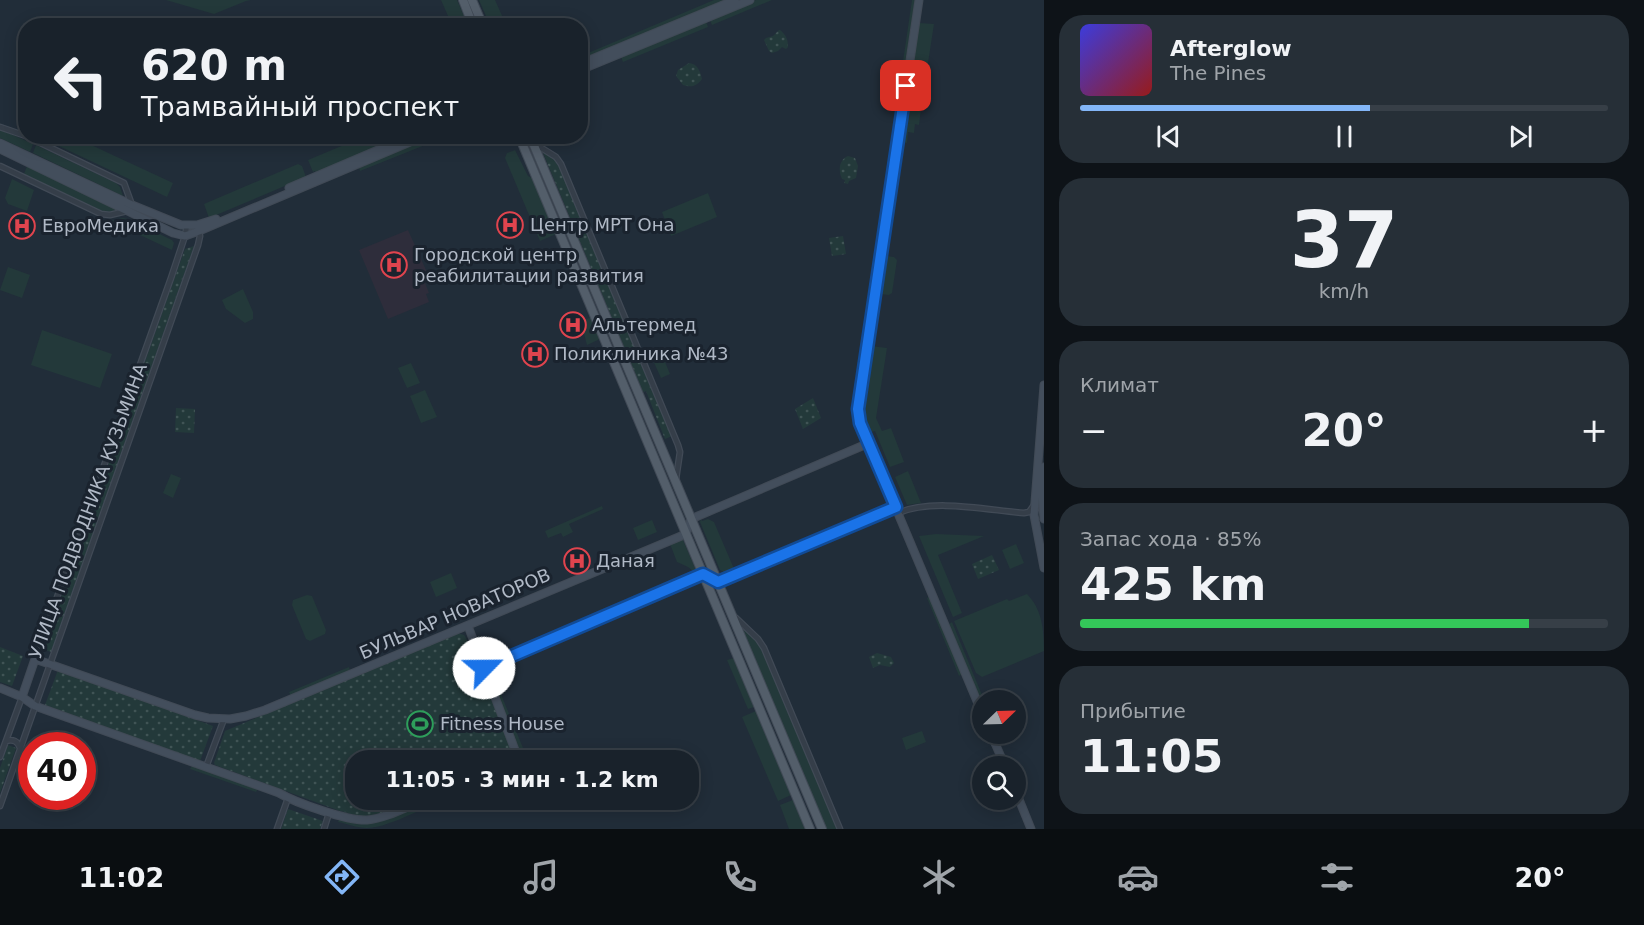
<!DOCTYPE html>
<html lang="ru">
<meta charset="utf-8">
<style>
body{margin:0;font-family:"DejaVu Sans",sans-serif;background:#262f37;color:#f1f3f6;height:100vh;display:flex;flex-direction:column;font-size:22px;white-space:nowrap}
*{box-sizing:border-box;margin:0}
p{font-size:20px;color:#9fa4a9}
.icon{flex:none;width:33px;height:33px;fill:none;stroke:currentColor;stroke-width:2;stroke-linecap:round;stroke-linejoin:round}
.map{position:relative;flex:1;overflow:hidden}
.panel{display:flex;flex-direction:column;gap:15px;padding:15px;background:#0e1318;width:600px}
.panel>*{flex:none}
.hud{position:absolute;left:18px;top:18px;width:570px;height:126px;border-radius:24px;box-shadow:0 3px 15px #0003,0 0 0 2px #373f47;background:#19222b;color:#f1f3f6;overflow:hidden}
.needle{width:39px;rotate:67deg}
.controls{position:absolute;left:972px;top:690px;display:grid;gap:12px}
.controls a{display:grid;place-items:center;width:54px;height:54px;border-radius:50%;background:#19222b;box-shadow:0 3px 15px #0003,0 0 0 2px #373f47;font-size:30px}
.speed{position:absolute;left:18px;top:732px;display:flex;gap:12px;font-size:30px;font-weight:700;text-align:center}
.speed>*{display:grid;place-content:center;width:78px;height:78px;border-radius:50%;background:#19222b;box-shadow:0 3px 15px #0003,0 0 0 2px #373f47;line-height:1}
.speed .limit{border:9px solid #d22;background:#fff;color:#111}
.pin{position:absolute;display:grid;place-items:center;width:51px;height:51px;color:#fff;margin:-26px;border-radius:12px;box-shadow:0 3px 9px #0006}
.me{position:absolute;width:66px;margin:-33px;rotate:67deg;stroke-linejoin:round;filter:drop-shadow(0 0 4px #0008)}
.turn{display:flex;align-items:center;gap:21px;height:126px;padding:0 24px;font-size:27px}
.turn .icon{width:78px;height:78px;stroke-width:2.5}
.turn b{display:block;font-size:42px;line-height:51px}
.big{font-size:45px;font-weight:700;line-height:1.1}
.panel .card{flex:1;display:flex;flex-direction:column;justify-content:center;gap:9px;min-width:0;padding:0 21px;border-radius:24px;background:#262f37}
.panel .dial{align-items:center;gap:0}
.dial b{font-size:78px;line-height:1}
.song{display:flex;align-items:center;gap:18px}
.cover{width:72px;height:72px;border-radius:9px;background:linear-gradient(135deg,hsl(240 70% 55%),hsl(0 70% 35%))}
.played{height:6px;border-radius:3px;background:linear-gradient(90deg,#83b6f7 55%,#373f47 55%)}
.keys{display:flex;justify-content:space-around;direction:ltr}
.heat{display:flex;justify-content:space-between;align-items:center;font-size:33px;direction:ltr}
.charge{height:9px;border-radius:4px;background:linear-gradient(90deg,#34c759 85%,#373f47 0)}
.trip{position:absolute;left:345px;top:750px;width:354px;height:60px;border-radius:24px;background:#19222b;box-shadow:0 3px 15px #0003,0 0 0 2px #373f47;font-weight:700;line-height:60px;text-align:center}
.tabs{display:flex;height:96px;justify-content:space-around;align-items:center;background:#0a0e11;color:#9fa4a9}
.tabs .icon{width:42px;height:42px}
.tabs .on{color:#83b6f7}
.tabs b{font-size:27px;color:#f1f3f6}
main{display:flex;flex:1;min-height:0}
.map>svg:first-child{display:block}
.medical{fill:#2e2d3b}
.green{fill:#23393a}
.park{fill:url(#park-dots)}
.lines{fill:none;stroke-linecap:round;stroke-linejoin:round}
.street-casing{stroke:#414a56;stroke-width:7}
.secondary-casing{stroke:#414a56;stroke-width:9}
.primary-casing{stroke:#414a56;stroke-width:10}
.street{stroke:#353e49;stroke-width:4.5}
.secondary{stroke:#434e5c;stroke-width:7}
.primary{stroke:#535e6a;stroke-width:8}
.route-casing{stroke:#114b97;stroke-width:15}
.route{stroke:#1a73e8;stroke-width:10}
.labels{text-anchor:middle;stroke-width:6;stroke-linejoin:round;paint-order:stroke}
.poi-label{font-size:18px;fill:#b0b9c6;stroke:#1a232e;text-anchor:start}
.street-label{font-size:18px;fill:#b0b9c6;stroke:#1a232e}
</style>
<main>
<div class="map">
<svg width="1044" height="829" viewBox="0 0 1044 829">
<defs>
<pattern id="park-dots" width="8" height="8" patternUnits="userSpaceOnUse" patternTransform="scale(1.5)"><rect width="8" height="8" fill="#23393a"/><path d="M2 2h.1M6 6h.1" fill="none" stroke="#405455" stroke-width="1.8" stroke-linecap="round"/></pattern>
</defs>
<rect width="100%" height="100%" fill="#212d39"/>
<path class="medical" d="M408 230 430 279 425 283 429 293 426 294 429 302 388 319 359 250Z"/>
<path class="green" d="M166 0H251L246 1 214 14Z
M441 0H457L468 25H452Z
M479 0H495L503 18 502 25H490Z
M714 0H728L581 61V56Z
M756 0H772L712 25 710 20Z
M912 0H915L902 83 900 82Z
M706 21 708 27 623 62 621 57Z
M919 23 934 24 924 89 909 86Z
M906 107 921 109 919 125 915 124 914 133 908 132 907 143 901 142Z
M0 129 33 144 30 152 0 138Z
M40 137H74L173 183 167 197Z
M363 137H403L316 173 315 171 313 172 308 160Z
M431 137H433L435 141 360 171 359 167Z
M36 145 116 183 120 187 123 196 33 153Z
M515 150 528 176 532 178 556 234 540 241 505 158 507 153Z
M298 164 302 166 306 177 209 218 204 204Z
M27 166 118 209V210L109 212 102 211 24 174Z
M12 179 34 190 27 211 8 204 5 198Z
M708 193 717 217 671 236 662 212Z
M123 218 128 219 172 240 174 243 172 250 110 221Z
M886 256 894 257 897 260 892 293 889 295 880 294 878 292 884 257Z
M8 267 30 275 22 298 0 290Z
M243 289 253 312V319L245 323 226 309 222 300Z
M591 317 600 339 587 345 581 322Z
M42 330 112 354 100 388 31 365Z
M871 346 887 348 876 418 882 431 891 428 904 462 890 467 875 431 868 433 861 409Z
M661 352 670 374 661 378 651 356Z
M411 363 420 383 407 388 398 368Z
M425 390 437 417 421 423 410 396Z
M908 471 921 503 907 505 895 477Z
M171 474 181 478 173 498 163 493Z
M602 506 603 509 569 524 573 532 563 537 561 533 548 538 545 531Z
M701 519 702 521 708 519 714 522 735 571 726 573 720 570 700 522Z
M652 520 657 532 638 540 633 528Z
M936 534 984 536 938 555 962 613 953 617 919 536Z
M681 539 683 540 696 570 693 571 688 567 677 562 670 544Z
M1016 544 1024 563 1010 569 1002 550Z
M451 573 457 588 436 597 430 582Z
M1027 594C1042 609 1044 630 1044 651L982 677 976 673 954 621 1007 599 1009 601Z
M307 595 312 596 326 630 325 634 310 641 306 639 292 605 293 600Z
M929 597 962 674 959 676 927 598Z
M952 622 984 700H982V704L949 624Z
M744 629 756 640 761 648 837 829H826L743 631Z
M734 658 754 707 748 709 727 660Z
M349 667 350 671 291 696 289 692Z
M493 675 528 760 523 759 489 677Z
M756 711 791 795 778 801 742 717Z
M922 731 926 742 906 750 902 738Z
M192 766 258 789 256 792 190 769Z
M793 800 805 829H789L780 805Z
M430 801 432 805C415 812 385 828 367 828 357 828 348 824 338 822L340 818 367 823 376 822Z"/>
<path class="park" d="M779 30H780C786 35 788 39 788 47L786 49 782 47 778 51 772 53 769 51 764 40 766 38 773 36Z
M689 63C698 64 700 71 702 79 697 86 691 88 683 85L676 76 678 70Z
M545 152 554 159 560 167 672 436 665 439 646 391 643 392 543 153Z
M848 156 855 158 858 166 856 178 849 181 848 184 844 183 845 180 842 179C838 170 839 160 848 156Z
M843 236 846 254 832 256 829 238Z
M194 246 51 652 43 649 185 249Z
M813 398 821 418 803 429 795 409Z
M176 408 195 409 194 433 175 432Z
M992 555 999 570 978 579 972 564Z
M457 633 464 635 466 638 514 755 508 760H356V800H414C397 807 378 819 359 816 353 815 346 812 340 811L215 765 214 763 225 731Z
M0 647 23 656 12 686 0 682Z
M877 653 891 657 894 663 890 667 880 665 873 668 869 657Z
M58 670 213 726 200 761 45 705Z
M8 745 16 748 0 793V768Z
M288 809 323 821 320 829H281Z"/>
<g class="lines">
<g class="street-casing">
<path id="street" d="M0 127 26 136
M26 136 124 183 132 205
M535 144 556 157 561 164 678 445 680 452 676 479
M0 166 101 214 110 215 127 211
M898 513C933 498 987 510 1024 513L1029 512 1034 505
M736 618 758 639 764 648 840 829
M35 659 171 278 185 236 187 225
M6 741C13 739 18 741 20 748
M0 757 22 697
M206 767 224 719
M0 806 198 245 200 236 198 228
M277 829 288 798
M324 829 329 813"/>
</g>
<g class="secondary-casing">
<path id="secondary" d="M919 0 858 409 860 423 982 713
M580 64 735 0
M580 70 750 0
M0 143 132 205 181 225H197L216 219
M0 149 173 233 185 236 199 231 424 136
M289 188 411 136
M1044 385 1034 515 1044 568
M1044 467 1042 494 1044 519
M468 626 515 750 516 755 514 760
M484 668 703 574 718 582 896 507
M0 688 22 697 35 706 279 793C296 803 347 821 367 820 387 818 406 807 424 800
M22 697 35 659 195 715 208 718 230 719 246 716 265 710 686 534 691 519 869 443
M991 734 1005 766
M1016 792 1031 829"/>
</g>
<g class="primary-casing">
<path id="primary" d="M463 0 473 26
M472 0 483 26
M519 136 810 829
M530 136 822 829"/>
</g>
<use href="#street" class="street"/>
<use href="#secondary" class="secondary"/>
<use href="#primary" class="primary"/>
</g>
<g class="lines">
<g class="route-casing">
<path id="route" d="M484 668 703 574 718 582 896 507 860 423 858 409 906 86"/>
</g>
<use href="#route" class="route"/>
</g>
<defs>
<g id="hospital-ring" transform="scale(1.35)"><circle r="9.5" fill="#1a232e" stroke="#e0444e" stroke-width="1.5"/><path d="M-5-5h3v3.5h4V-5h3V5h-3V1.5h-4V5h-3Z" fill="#e0444e"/></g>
<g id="stadium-ring" transform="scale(1.35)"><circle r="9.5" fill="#1a232e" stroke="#2e9e5b" stroke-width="1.5"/><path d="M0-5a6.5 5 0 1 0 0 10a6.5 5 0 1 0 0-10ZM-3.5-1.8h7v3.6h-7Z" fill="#2e9e5b"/></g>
</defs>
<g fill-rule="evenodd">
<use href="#hospital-ring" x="510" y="225"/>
<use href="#hospital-ring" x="22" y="226"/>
<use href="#hospital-ring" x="394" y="265"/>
<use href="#hospital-ring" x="573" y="325"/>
<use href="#hospital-ring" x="535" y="354"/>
<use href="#hospital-ring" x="577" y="561"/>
<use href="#stadium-ring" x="420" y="724"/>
</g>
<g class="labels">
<g class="poi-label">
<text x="530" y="231">Центр МРТ Она</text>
<text x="42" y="232">ЕвроМедика</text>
<text x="414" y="261">Городской центр<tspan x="414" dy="21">реабилитации развития</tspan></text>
<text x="592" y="331">Альтермед</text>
<text x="554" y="360">Поликлиника №43</text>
<text x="596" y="567">Даная</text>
<text x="440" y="730">Fitness House</text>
</g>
<g class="street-label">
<text transform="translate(88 511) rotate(-70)" y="6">УЛИЦА ПОДВОДНИКА КУЗЬМИНА</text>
<text transform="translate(455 614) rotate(-23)" y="6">БУЛЬВАР НОВАТОРОВ</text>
</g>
</g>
</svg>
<div class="controls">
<a><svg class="needle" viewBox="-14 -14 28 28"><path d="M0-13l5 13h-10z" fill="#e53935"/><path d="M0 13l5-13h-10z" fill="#9fa4a9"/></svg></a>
<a><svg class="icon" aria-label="search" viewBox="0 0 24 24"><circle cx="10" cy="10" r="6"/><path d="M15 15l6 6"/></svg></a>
</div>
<div class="speed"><div class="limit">40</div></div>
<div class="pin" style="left:906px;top:86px;background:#d93025"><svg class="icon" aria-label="arrive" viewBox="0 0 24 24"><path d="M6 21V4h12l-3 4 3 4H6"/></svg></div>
<svg class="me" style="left:484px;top:668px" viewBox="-20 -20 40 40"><circle r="19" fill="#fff"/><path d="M0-13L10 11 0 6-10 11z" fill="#1a73e8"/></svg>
<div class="trip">11:05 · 3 мин · 1.2 km</div>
<div class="hud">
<div class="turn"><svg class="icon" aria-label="left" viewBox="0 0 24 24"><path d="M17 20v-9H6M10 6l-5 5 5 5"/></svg><div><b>620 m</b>Трамвайный проспект</div></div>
</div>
</div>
<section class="panel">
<div class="card">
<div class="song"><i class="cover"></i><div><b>Afterglow</b><p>The Pines</p></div></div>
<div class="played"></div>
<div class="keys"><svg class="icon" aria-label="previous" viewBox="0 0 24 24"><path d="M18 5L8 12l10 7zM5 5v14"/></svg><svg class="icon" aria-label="pause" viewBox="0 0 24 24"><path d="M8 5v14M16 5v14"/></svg><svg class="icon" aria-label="next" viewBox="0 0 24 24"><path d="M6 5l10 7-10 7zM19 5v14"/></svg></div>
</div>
<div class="card dial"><b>37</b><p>km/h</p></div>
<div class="card"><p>Климат</p>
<div class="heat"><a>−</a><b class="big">20°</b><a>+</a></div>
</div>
<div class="card"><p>Запас хода · 85%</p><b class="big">425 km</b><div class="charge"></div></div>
<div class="card"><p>Прибытие</p><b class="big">11:05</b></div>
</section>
</main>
<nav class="tabs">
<b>11:02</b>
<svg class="icon on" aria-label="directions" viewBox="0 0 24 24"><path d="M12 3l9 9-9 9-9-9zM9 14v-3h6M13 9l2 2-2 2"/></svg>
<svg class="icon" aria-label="music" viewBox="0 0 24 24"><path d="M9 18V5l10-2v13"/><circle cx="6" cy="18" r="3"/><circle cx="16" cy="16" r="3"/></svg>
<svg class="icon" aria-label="phone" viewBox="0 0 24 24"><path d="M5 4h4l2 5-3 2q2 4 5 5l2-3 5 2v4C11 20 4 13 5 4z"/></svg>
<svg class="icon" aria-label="climate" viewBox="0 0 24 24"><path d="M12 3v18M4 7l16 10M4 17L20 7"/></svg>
<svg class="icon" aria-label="car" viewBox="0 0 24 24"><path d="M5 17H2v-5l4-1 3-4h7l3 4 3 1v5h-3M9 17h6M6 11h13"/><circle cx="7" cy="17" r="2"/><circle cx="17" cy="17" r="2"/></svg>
<svg class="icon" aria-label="filters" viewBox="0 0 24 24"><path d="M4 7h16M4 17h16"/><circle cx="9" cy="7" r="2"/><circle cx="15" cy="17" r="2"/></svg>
<b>20°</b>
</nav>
